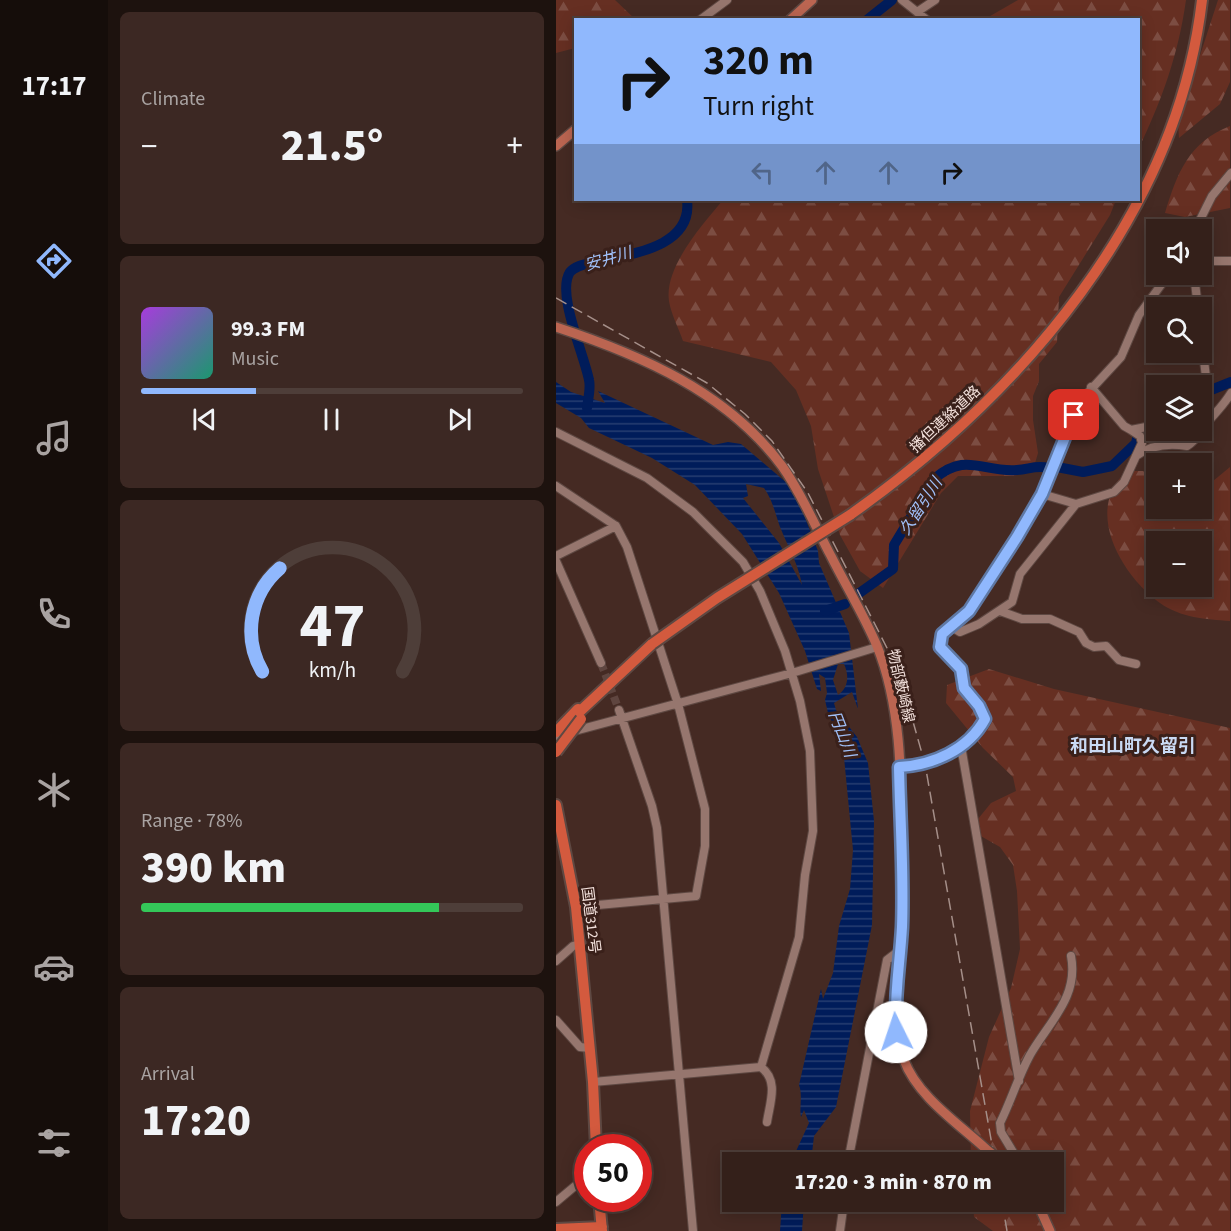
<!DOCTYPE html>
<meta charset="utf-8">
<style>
body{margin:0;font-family:"Source Sans 3","Noto Sans JP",sans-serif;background:#3c2823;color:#f1f3f6;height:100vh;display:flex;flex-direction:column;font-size:22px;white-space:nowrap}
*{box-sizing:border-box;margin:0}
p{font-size:20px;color:#a9a3a2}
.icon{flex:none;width:33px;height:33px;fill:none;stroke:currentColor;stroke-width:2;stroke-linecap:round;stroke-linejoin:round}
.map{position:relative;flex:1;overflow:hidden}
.side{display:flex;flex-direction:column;gap:12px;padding:12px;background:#1d120e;width:448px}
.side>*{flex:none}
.guide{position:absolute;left:18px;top:18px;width:566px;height:183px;border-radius:0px;box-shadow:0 3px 15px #0003,0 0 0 2px #4e3e39;background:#90b8fd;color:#111;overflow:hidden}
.buttons{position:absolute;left:590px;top:219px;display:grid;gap:12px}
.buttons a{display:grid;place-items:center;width:66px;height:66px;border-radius:0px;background:#34201a;box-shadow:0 3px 15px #0003,0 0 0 2px #4e3e39;font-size:30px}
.speed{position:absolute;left:18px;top:1134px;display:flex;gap:12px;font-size:30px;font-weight:700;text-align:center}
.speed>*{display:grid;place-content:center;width:78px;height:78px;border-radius:50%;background:#34201a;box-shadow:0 3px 15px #0003,0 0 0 2px #4e3e39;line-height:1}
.speed .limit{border:9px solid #d22;background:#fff;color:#111}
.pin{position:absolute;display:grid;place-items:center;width:51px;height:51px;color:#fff;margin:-26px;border-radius:12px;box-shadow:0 3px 9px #0006}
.me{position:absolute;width:66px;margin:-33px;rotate:356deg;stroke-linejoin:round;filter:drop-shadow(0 0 4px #0008)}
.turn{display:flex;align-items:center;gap:21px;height:126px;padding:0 30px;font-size:27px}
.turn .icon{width:78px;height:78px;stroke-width:2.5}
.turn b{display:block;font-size:42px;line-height:51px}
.lanes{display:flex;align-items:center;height:57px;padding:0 30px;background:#0003;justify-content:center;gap:30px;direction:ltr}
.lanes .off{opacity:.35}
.big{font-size:45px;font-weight:800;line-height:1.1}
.side .widget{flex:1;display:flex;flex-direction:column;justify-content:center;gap:9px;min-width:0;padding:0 21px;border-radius:9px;background:#3c2823}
.side .dial{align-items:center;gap:0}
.dial svg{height:156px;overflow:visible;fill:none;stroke:#4e3e39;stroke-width:7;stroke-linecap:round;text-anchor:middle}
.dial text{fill:#f1f3f6;stroke:none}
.song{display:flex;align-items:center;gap:18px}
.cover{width:72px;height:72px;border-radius:9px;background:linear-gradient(135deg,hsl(280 70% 55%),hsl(160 70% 35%))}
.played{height:6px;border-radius:3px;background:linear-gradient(90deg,#90b8fd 30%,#4e3e39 30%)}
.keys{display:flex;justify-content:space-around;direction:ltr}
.heat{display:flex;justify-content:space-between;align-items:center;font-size:33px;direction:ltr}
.charge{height:9px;border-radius:4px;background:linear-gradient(90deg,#34c759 78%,#4e3e39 0)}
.trip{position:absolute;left:166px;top:1152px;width:342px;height:60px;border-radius:0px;background:#34201a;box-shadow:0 3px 15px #0003,0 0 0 2px #4e3e39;font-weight:800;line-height:60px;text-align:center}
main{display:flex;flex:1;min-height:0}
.dock{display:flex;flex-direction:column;width:108px;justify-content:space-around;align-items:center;background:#150d0a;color:#a9a3a2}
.dock .icon{width:42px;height:42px}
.dock .selected{color:#90b8fd}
.dock b{font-size:27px;color:#f1f3f6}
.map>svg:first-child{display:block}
.forest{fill:url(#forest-firs);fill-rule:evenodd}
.water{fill:url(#water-rules);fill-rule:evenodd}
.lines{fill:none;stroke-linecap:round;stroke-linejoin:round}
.river{stroke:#001c5a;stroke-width:10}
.minor-tunnel{stroke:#5f453f;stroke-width:8;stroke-dasharray:8 4;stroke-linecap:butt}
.minor-casing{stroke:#5e4842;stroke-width:10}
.major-casing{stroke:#5e4842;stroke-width:12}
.highway-casing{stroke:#5e4842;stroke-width:14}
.minor{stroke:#96766e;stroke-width:8}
.major{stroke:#bb6551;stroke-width:9}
.highway{stroke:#d35a3e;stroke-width:10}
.rail{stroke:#a58f89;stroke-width:1.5;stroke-dasharray:12 6;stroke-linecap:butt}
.major-bridge-casing{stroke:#5e4842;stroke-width:12;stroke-linecap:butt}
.highway-bridge-casing{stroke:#5e4842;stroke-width:14;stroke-linecap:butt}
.major-bridge{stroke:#bb6551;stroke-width:9}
.highway-bridge{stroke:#d35a3e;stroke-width:10}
.route-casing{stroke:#5e78a4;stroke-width:15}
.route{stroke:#90b8fd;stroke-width:10}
.labels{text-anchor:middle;stroke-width:6;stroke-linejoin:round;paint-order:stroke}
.street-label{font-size:15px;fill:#f2e0db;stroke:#3a201a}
.water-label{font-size:16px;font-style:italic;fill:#a0c0f9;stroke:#3a201a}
.quarter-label{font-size:18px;font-weight:bold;fill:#c9d9f3;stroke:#3a201a}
</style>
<main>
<nav class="dock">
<b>17:17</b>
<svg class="icon selected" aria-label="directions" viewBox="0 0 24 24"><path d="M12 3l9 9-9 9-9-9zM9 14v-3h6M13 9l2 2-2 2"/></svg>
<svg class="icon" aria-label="music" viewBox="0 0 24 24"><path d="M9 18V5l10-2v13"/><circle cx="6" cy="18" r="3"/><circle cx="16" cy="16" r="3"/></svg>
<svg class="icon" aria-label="phone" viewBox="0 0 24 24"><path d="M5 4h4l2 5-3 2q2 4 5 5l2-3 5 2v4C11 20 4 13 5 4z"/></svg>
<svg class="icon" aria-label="climate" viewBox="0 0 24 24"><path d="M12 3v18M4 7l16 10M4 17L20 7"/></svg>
<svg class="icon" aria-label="car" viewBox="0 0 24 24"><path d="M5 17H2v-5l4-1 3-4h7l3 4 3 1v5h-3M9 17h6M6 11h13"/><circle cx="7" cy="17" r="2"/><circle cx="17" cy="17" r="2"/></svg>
<svg class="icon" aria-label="filters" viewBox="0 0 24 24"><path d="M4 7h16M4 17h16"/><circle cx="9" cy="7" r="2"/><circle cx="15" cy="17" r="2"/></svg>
</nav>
<section class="side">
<div class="widget"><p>Climate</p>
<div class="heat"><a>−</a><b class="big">21.5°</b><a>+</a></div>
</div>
<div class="widget">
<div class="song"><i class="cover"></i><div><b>99.3 FM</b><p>Music</p></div></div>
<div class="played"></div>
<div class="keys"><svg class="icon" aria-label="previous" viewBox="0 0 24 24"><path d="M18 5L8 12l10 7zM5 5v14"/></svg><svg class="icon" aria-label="pause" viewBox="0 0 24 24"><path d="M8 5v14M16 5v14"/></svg><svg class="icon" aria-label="next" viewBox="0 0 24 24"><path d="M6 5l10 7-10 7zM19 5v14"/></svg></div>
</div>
<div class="widget dial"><svg viewBox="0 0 100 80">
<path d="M14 69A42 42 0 1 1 86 69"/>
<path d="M14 69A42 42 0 0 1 23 16" stroke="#90b8fd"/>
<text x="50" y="56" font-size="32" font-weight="700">47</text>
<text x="50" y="72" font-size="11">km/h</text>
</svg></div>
<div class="widget"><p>Range · 78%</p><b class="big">390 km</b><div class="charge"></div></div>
<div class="widget"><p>Arrival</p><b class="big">17:20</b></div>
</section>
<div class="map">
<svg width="675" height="1231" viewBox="0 0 675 1231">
<defs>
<pattern id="forest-firs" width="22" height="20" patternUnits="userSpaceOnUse" patternTransform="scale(1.5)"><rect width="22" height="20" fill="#662f22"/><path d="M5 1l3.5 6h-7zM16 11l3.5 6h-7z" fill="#7c4d42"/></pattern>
<pattern id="water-rules" width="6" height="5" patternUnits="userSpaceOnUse" patternTransform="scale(1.5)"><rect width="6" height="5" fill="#001c5a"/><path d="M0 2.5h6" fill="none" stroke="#263d71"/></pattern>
</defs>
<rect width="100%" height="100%" fill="#452a23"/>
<path class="forest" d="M0 0H59L79 19 20 20 19 48 0 53Z
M462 0H630C622 56 606 99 582 150V20L429 19Z
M662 0H674V82L664 104 623 138 622 123Z
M674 126V208L629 217 609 213C621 173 633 142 674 126Z
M167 200H560L554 215 503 297 501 342 483 364V381L477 396V420L482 453 477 470 458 476H402L385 493 327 588 304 571 284 535 262 469 255 426 240 390 215 362 127 341C123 329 115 314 113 301 108 267 147 224 167 200Z
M674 467V621C650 619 625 618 604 603 565 575 527 509 571 471H587L600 480V508H645V491ZM600 542H645V586H600Z
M433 669 498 689 674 728V1231H437L418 1217 417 1202H498V1162H415L414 1111 433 1037 455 988 464 949 461 891 457 865 444 847 423 835 422 819 435 803 460 791 457 777 427 748 390 703 391 685Z"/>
<path class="water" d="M0 382 15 392 49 403 42 391 157 445 172 442 185 444 232 484 246 510 262 551 263 563 293 633 302 709 296 692 278 703 280 710 301 737 312 763 318 821 316 925 280 1107 258 1136 255 1162H235L253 1123 248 1110 245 1117C243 1106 247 1096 243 1085L265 989 267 999 277 973 283 926 294 889 297 850 287 747 272 713 269 700 271 693 269 678 263 674 265 691 261 689 249 651 223 593 186 534 139 485 96 458 33 428 25 418 0 403ZM190 484 208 488C217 501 219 513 224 527 232 547 242 563 246 585L223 543 187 498 192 496ZM282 664H288C293 675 293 687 282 695L277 680Z
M226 1202H248L246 1231H224Z"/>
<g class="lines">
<path class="river" d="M311 20 336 0
M31 408C32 399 35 388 33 380 28 354 0 293 14 272 20 265 31 264 39 262 73 254 137 248 131 200
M645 414 650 392 675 382
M611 430 631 438 638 430
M501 467 527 472 556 466 580 443 582 435 600 430
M302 594 337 569 338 545 378 479C410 451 427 473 461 470 474 469 480 465 493 468
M269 611 289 604"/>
<path class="minor-tunnel" d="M45 663 63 710"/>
<g class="minor-casing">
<path id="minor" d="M346 0 371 20
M361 12 379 0
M144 20 171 0
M639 230 656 196 675 173
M645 261H675
M638 274 642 308
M645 336 650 377 645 393
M535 387 568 426 575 430 600 425
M0 432 91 478 137 512 187 562 204 591 229 651 244 701 254 751 257 831 249 875 243 937 205 1067
M580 456C596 444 613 443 631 446 641 440 643 433 650 424 659 413 667 406 675 393
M0 486 60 526 71 547 122 704 149 809V846L140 896 20 907
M486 494 520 504
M0 556 60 526
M0 561 45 663
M444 611 466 619H494L523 632 530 643 538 647 550 646 563 660 580 664
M396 627 404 632 423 624 456 602 464 574 520 504 558 492 568 482 586 443 584 436 575 430
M63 710 96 806 101 828 137 1231
M0 736 236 673 321 647
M405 746 463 1081
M343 767C377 765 411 750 429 719L424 706 408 688 405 669 384 647 386 634 413 611 430 587 486 494 528 397 565 357 583 315 613 274
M0 961 17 946 24 944
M0 1020 24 1047 33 1048
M37 1082 205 1067C223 1081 214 1102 211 1122
M292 1162 331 960 344 950
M463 1162 445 1132 444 1123C455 1101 462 1077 474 1055 493 1022 523 997 515 956
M0 1202 25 1181 32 1180
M284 1231 288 1202"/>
</g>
<g class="major-casing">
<path id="major" d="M234 20 256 0
M0 146 20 129
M0 327C85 355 171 392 226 466 246 494 259 526 275 556 290 586 308 615 321 646 348 712 345 793 346 863 347 885 347 907 346 929 343 973 332 1017 348 1060 361 1096 403 1124 430 1149
M481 1202 494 1231"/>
</g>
<g class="highway-casing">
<path id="highway" d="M294 515C465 394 621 215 646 0
M19 716 96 644
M0 732 22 709
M0 805 20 907 37 1082 40 1148
M43 1198 46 1231
M0 1229 46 1227"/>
</g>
<use href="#minor" class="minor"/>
<use href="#major" class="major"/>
<use href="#highway" class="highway"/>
<path class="rail" d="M0 298 151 383 189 414 216 441 252 493 331 648 352 704 369 764 439 1162
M446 1202 451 1231"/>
<g class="major-bridge-casing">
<path id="major-bridge" d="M430 1149 444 1160"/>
</g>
<g class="highway-bridge-casing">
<path id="highway-bridge" d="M96 644 161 598 294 515
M0 752 25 719"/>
</g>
<use href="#major-bridge" class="major-bridge"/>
<use href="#highway-bridge" class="highway-bridge"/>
</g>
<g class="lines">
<g class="route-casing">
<path id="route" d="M340 1032C338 997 344 963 346 927 348 874 344 820 343 767 377 765 412 750 429 719L423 706 408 688 405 669 384 647 386 634 413 611 461 537 486 494 518 415"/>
</g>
<use href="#route" class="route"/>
</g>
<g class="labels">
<g class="street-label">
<text transform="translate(389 419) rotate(-43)" y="5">播但連絡道路</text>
<text transform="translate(345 686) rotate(77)" y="5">物部藪崎線</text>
<text transform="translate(35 920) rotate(83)" y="5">国道312号</text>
</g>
<g class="water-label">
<text transform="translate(52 258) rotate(-16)" y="6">安井川</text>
<text transform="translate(364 506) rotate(-57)" y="6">久留引川</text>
<text transform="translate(287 734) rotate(69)" y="6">円山川</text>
</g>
<g class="quarter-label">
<text x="577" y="752">和田山町久留引</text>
</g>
</g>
</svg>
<div class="buttons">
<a><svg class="icon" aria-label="sound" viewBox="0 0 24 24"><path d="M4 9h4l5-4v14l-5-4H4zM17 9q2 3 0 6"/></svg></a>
<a><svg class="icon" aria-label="search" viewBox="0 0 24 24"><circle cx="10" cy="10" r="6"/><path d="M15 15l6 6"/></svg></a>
<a><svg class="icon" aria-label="layers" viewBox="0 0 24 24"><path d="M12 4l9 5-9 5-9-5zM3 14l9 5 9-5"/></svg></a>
<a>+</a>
<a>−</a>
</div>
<div class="speed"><div class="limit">50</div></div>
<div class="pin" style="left:518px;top:415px;background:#d93025"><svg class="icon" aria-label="arrive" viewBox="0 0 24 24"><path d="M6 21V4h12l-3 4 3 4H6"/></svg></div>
<svg class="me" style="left:340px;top:1032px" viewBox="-20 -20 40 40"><circle r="19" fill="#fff"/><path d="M0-13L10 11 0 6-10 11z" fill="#90b8fd"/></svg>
<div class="trip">17:20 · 3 min · 870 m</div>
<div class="guide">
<div class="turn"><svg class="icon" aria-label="right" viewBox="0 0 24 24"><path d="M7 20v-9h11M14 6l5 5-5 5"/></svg><div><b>320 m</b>Turn right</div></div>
<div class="lanes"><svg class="icon off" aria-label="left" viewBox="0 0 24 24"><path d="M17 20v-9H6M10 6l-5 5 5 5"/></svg><svg class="icon off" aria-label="ahead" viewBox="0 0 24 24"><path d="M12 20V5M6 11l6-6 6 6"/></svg><svg class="icon off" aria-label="ahead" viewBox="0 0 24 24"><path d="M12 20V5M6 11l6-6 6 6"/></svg><svg class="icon" aria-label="right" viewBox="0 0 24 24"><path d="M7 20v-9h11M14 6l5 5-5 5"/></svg></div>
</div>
</div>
</main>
